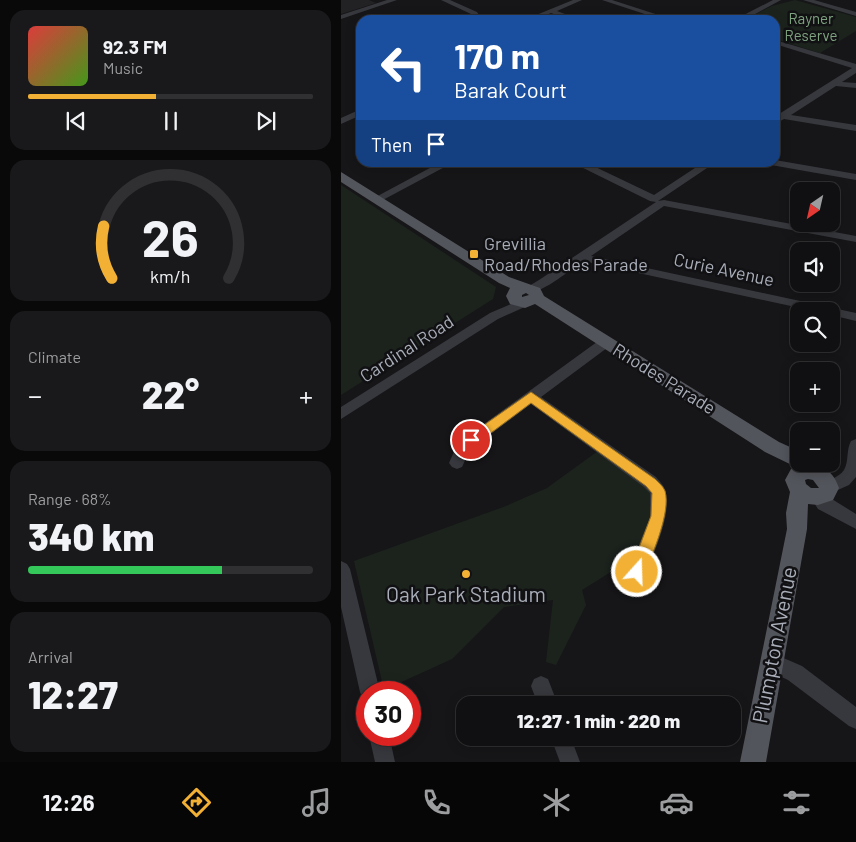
<!DOCTYPE html>
<meta charset="utf-8">
<style>
body{margin:0;font-family:Barlow,sans-serif;background:#19191b;color:#f1f3f6;height:100vh;display:flex;flex-direction:column;font-size:19px;white-space:nowrap}
*{box-sizing:border-box;margin:0}
p{font-size:16px;color:#9c9d9f}
.icon{flex:none;width:28px;height:28px;fill:none;stroke:currentColor;stroke-width:2;stroke-linecap:round;stroke-linejoin:round}
.map{position:relative;flex:1;overflow:hidden}
.side{display:flex;flex-direction:column;gap:10px;padding:10px;background:#09090a;width:341px}
.side>*{flex:none}
.banner{position:absolute;left:15px;top:15px;width:424px;height:152px;border-radius:15px;box-shadow:0 2px 12px #0003,0 0 0 1px #303032;background:#1a4fa0;color:#fff;overflow:hidden}
.needle{width:32px;rotate:214deg}
.buttons{position:absolute;left:449px;top:182px;display:grid;gap:10px}
.buttons a{display:grid;place-items:center;width:50px;height:50px;border-radius:10px;background:#101012;box-shadow:0 2px 12px #0003,0 0 0 1px #303032;font-size:25px}
.speed{position:absolute;left:15px;top:681px;display:flex;gap:10px;font-size:25px;font-weight:700;text-align:center}
.speed>*{display:grid;place-content:center;width:65px;height:65px;border-radius:50%;background:#101012;box-shadow:0 2px 12px #0003,0 0 0 1px #303032;line-height:1}
.speed .limit{border:8px solid #d22;background:#fff;color:#111}
.pin{position:absolute;display:grid;place-items:center;width:42px;height:42px;color:#fff;margin:-21px;border:2px solid #fff;border-radius:50%;box-shadow:0 1px 5px #0007}
.me{position:absolute;width:55px;margin:-28px;rotate:20deg;stroke-linejoin:round;filter:drop-shadow(0 0 4px #0008)}
.turn{display:flex;align-items:center;gap:18px;height:105px;padding:0 15px;font-size:22px}
.turn .icon{width:65px;height:65px;stroke-width:2.5}
.turn b{display:block;font-size:35px;line-height:42px}
.then{display:flex;align-items:center;height:48px;padding:0 15px;background:#0003;gap:10px;font-size:19px}
.big{font-size:38px;font-weight:800;line-height:1.1}
.side .tile{flex:1;display:flex;flex-direction:column;justify-content:center;gap:8px;min-width:0;padding:0 18px;border-radius:15px;background:#19191b}
.side .dial{align-items:center;gap:0}
.dial svg{height:130px;overflow:visible;fill:none;stroke:#303032;stroke-width:7;stroke-linecap:round;text-anchor:middle}
.dial text{fill:#f1f3f6;stroke:none}
.song{display:flex;align-items:center;gap:15px}
.cover{width:60px;height:60px;border-radius:8px;background:linear-gradient(135deg,hsl(0 70% 55%),hsl(100 70% 35%))}
.played{height:5px;border-radius:2px;background:linear-gradient(90deg,#f2b134 45%,#303032 45%)}
.keys{display:flex;justify-content:space-around;direction:ltr}
.heat{display:flex;justify-content:space-between;align-items:center;font-size:28px;direction:ltr}
.charge{height:8px;border-radius:4px;background:linear-gradient(90deg,#34c759 68%,#303032 0)}
.trip{position:absolute;left:115px;top:696px;width:285px;height:50px;border-radius:15px;background:#101012;box-shadow:0 2px 12px #0003,0 0 0 1px #303032;font-weight:800;line-height:50px;text-align:center}
.tabs{display:flex;height:80px;justify-content:space-around;align-items:center;background:#060607;color:#9c9d9f}
.tabs .icon{width:35px;height:35px}
.tabs .current{color:#f2b134}
.tabs b{font-size:22px;color:#f1f3f6}
main{display:flex;flex:1;min-height:0}
.map>svg:first-child{display:block}
.built{fill:#222225}
.green{fill:#1c231d}
.lines{fill:none;stroke-linecap:round;stroke-linejoin:round}
.minor{fill:#37383d;fill-rule:evenodd}
.major{fill:#53555c;fill-rule:evenodd}
.route{fill:#f2b134;stroke:#9d7322}
.poi-dot{fill:#f2b134;stroke:#111113;stroke-width:2}
.labels{text-anchor:middle;stroke-width:5;stroke-linejoin:round;paint-order:stroke}
.far-park-label{font-size:15px;fill:#7fa381;stroke:#111113}
.poi-label{font-size:18px;fill:#a8adb8;stroke:#111113;text-anchor:start}
.street-label{font-size:18px;fill:#a8adb8;stroke:#111113}
.near-poi-label{font-size:21px;fill:#a8adb8;stroke:#111113}
.near-street-label{font-size:21px;fill:#a8adb8;stroke:#111113}
</style>
<main>
<section class="side">
<div class="tile">
<div class="song"><i class="cover"></i><div><b>92.3 FM</b><p>Music</p></div></div>
<div class="played"></div>
<div class="keys"><svg class="icon" aria-label="previous" viewBox="0 0 24 24"><path d="M18 5L8 12l10 7zM5 5v14"/></svg><svg class="icon" aria-label="pause" viewBox="0 0 24 24"><path d="M8 5v14M16 5v14"/></svg><svg class="icon" aria-label="next" viewBox="0 0 24 24"><path d="M6 5l10 7-10 7zM19 5v14"/></svg></div>
</div>
<div class="tile dial"><svg viewBox="0 0 100 80">
<path d="M14 69A42 42 0 1 1 86 69"/>
<path d="M14 69A42 42 0 0 1 9 37" stroke="#f2b134"/>
<text x="50" y="56" font-size="32" font-weight="700">26</text>
<text x="50" y="72" font-size="11">km/h</text>
</svg></div>
<div class="tile"><p>Climate</p>
<div class="heat"><a>−</a><b class="big">22°</b><a>+</a></div>
</div>
<div class="tile"><p>Range · 68%</p><b class="big">340 km</b><div class="charge"></div></div>
<div class="tile"><p>Arrival</p><b class="big">12:27</b></div>
</section>
<div class="map">
<svg width="515" height="762" viewBox="0 0 515 762">
<rect width="100%" height="100%" fill="#161618"/>
<path class="built" d="M0 0H28L35 3 0 14Z"/>
<path class="green" d="M454 0 515 17V31L479 53 434 39V20H403L431 6Z
M0 185 155 287 152 299 0 395Z
M257 451 311 490 312 516 291 569 285 568 281 571 273 570 241 590 245 605 215 665 205 662 212 600 163 607 111 659 43 690 13 561 165 506 206 488Z"/>
<g class="lines">
<path class="minor" d="M46 0H56L0 19V15Z
M100 0H109L136 12 138 15 130 20H121L130 14Z
M232 0H241L216 11 240 20H229L210 13 193 20H183Z
M261 0H271L333 20H322Z
M432 0H440L403 20H393Z
M462 0H473L515 12V16Z
M434 40 515 64V73L501 82 515 83V88L495 86 450 115 515 125V131L443 119 434 124V117L438 114 511 68 434 44Z
M20 109V115L0 124V118Z
M434 160 515 174V180L430 165 425 162H434Z
M100 162H113L40 201 36 202 31 199Z
M230 162H244L313 195 363 162H375L317 201 323 200 515 236V242L323 206 250 256 515 313V321L490 315V311H473L242 261C230 269 199 296 185 292L183 289 198 280 315 202 309 201Z
M182 299 186 300 188 303 186 306 157 319 0 419V407L149 313Z
M265 338 270 339 272 342 270 345 200 397 315 477C318 481 323 485 324 490 332 513 312 556 302 578L296 580 290 578 287 572 309 517V493L303 487 190 404 135 445 127 454 121 467 116 469 111 467 108 463 115 447 125 437 260 339Z
M515 439V477L508 485 488 494 482 493 480 488C485 479 497 479 503 470 508 461 505 450 510 441Z
M478 491 515 514V529L477 509 470 498 472 493Z
M0 561 6 564 9 569 39 692H26V701L22 699 19 692 0 607Z
M431 653 461 666 515 707V729L508 726 447 680 424 669 422 662 424 655Z
M200 676 207 679 217 705H197L190 686 193 679Z
M28 735H48L54 762H34Z
M210 738H230L239 762H219Z"/>
<path class="major" d="M0 172 168 277 199 288 203 296 438 442 458 451V464C478 464 491 467 498 488L492 500 477 505 467 504 466 529 425 762H399L446 529 445 513 449 492 444 480 450 469 455 467 424 452 194 304 184 308 169 304 165 296 169 288 158 283 0 182ZM185 293 188 295 181 297V295ZM467 479 472 480 478 488H470L465 484 464 480Z"/>
</g>
<path class="route" d="M190 392 314 479C317 482 322 486 324 491 330 512 311 556 302 576L296 578 291 576 289 572 310 516 311 493 305 486 190 403 135 444H126L124 440 126 437Z"/>
<g class="poi-dot">
<rect x="128" y="249" width="10" height="10" rx="2.5"/>
<circle cx="125" cy="574" r="5"/>
</g>
<g class="labels">
<g class="far-park-label">
<text x="470" y="24">Rayner<tspan x="470" dy="17">Reserve</tspan></text>
</g>
<g class="poi-label">
<text x="143" y="250">Grevillia<tspan x="143" dy="21">Road/Rhodes Parade</tspan></text>
</g>
<g class="street-label">
<text transform="translate(383 270) rotate(12)" y="6">Curie Avenue</text>
<text transform="translate(66 349) rotate(-33)" y="6">Cardinal Road</text>
<text transform="translate(323 379) rotate(32)" y="6">Rhodes Parade</text>
</g>
<g class="near-poi-label">
<text x="125" y="602">Oak Park Stadium</text>
</g>
<g class="near-street-label">
<text transform="translate(434 645) rotate(-79)" y="7">Plumpton Avenue</text>
</g>
</g>
</svg>
<div class="buttons">
<a><svg class="needle" viewBox="-14 -14 28 28"><path d="M0-13l5 13h-10z" fill="#e53935"/><path d="M0 13l5-13h-10z" fill="#9c9d9f"/></svg></a>
<a><svg class="icon" aria-label="sound" viewBox="0 0 24 24"><path d="M4 9h4l5-4v14l-5-4H4zM17 9q2 3 0 6"/></svg></a>
<a><svg class="icon" aria-label="search" viewBox="0 0 24 24"><circle cx="10" cy="10" r="6"/><path d="M15 15l6 6"/></svg></a>
<a>+</a>
<a>−</a>
</div>
<div class="speed"><div class="limit">30</div></div>
<div class="pin" style="left:130px;top:440px;background:#d93025"><svg class="icon" aria-label="arrive" viewBox="0 0 24 24"><path d="M6 21V4h12l-3 4 3 4H6"/></svg></div>
<svg class="me" style="left:296px;top:572px" viewBox="-20 -20 40 40"><circle r="17" fill="#f2b134" stroke="#fff" stroke-width="3"/><path d="M0-11L8 9 0 5-8 9z" fill="#fff"/></svg>
<div class="trip">12:27 · 1 min · 220 m</div>
<div class="banner">
<div class="turn"><svg class="icon" aria-label="left" viewBox="0 0 24 24"><path d="M17 20v-9H6M10 6l-5 5 5 5"/></svg><div><b>170 m</b>Barak Court</div></div>
<div class="then">Then<svg class="icon" aria-label="arrive" viewBox="0 0 24 24"><path d="M6 21V4h12l-3 4 3 4H6"/></svg></div>
</div>
</div>
</main>
<nav class="tabs">
<b>12:26</b>
<svg class="icon current" aria-label="directions" viewBox="0 0 24 24"><path d="M12 3l9 9-9 9-9-9zM9 14v-3h6M13 9l2 2-2 2"/></svg>
<svg class="icon" aria-label="music" viewBox="0 0 24 24"><path d="M9 18V5l10-2v13"/><circle cx="6" cy="18" r="3"/><circle cx="16" cy="16" r="3"/></svg>
<svg class="icon" aria-label="phone" viewBox="0 0 24 24"><path d="M5 4h4l2 5-3 2q2 4 5 5l2-3 5 2v4C11 20 4 13 5 4z"/></svg>
<svg class="icon" aria-label="climate" viewBox="0 0 24 24"><path d="M12 3v18M4 7l16 10M4 17L20 7"/></svg>
<svg class="icon" aria-label="car" viewBox="0 0 24 24"><path d="M5 17H2v-5l4-1 3-4h7l3 4 3 1v5h-3M9 17h6M6 11h13"/><circle cx="7" cy="17" r="2"/><circle cx="17" cy="17" r="2"/></svg>
<svg class="icon" aria-label="filters" viewBox="0 0 24 24"><path d="M4 7h16M4 17h16"/><circle cx="9" cy="7" r="2"/><circle cx="15" cy="17" r="2"/></svg>
</nav>
